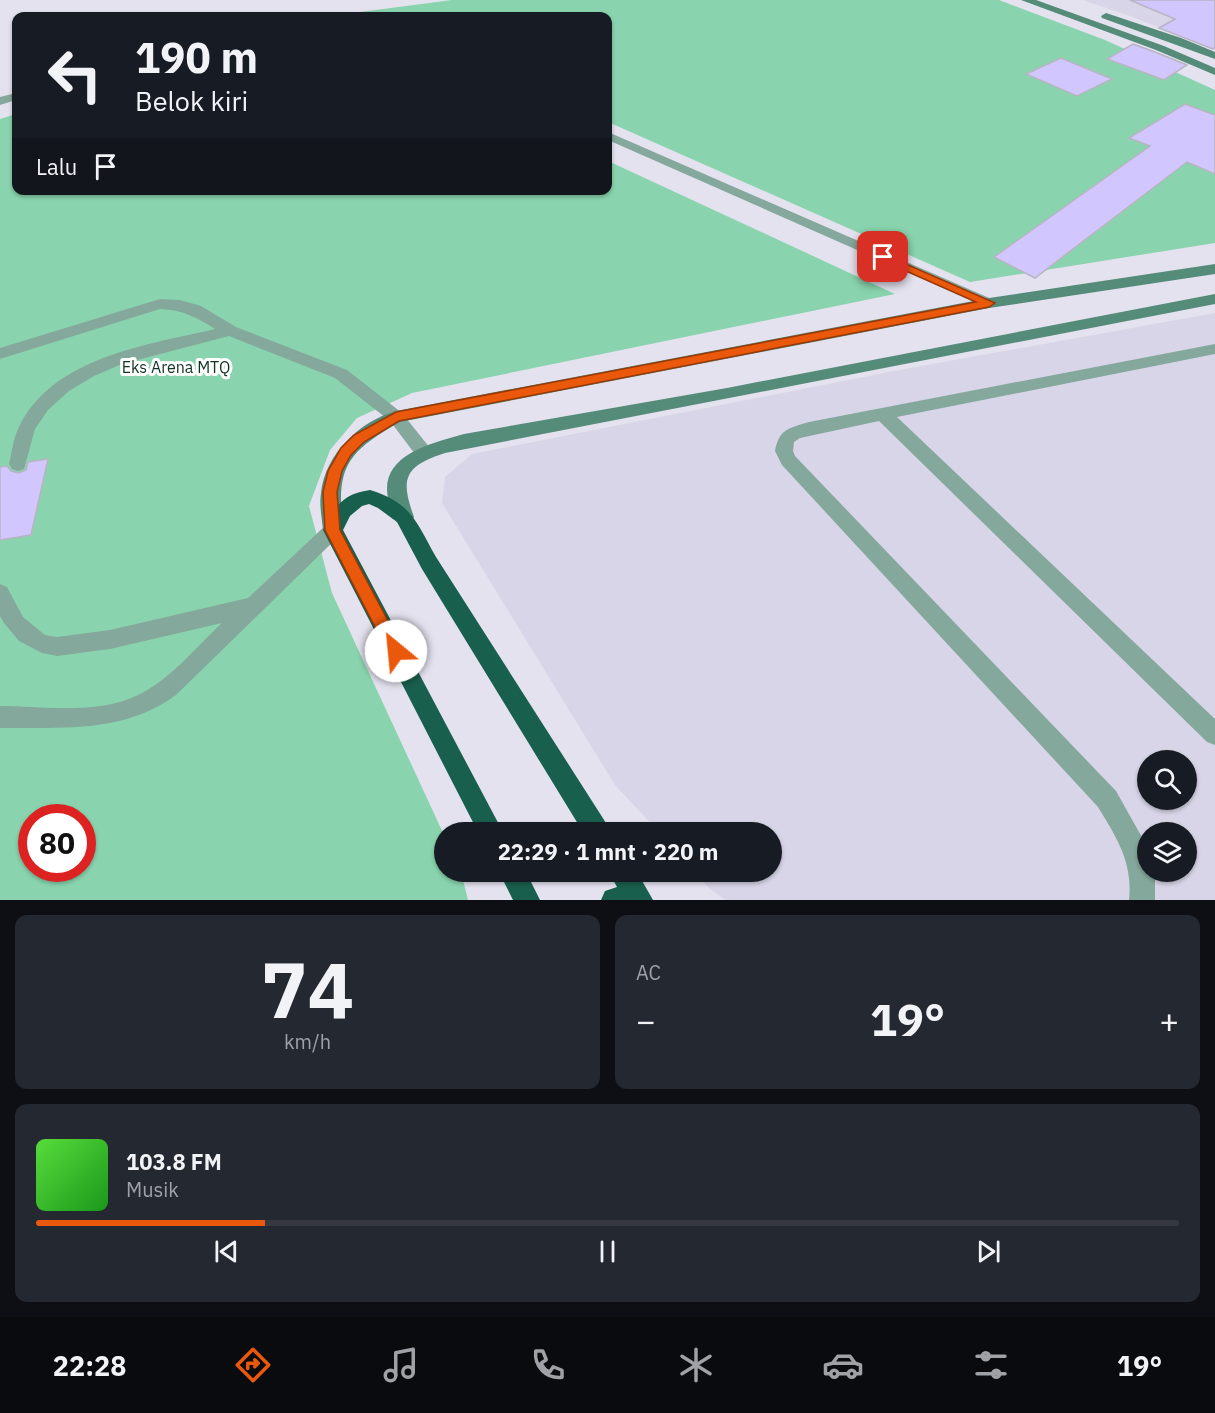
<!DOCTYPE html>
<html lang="id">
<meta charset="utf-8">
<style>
body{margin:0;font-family:"IBM Plex Sans",sans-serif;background:#242831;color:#f1f3f6;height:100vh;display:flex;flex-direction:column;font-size:22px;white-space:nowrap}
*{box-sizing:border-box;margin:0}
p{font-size:20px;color:#9ea1a6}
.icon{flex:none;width:33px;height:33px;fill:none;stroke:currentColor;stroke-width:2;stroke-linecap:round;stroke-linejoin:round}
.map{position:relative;height:900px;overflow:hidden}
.details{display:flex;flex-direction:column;gap:15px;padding:15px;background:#0d0f14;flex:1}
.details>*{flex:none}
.banner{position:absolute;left:12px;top:12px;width:600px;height:183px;border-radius:12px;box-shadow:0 2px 4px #0004;background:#171b24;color:#f1f3f6;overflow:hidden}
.fabs{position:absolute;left:1137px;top:750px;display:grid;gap:12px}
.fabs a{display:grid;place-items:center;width:60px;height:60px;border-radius:50%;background:#171b24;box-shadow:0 2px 4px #0004;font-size:30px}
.speed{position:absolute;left:18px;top:804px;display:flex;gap:12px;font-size:30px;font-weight:700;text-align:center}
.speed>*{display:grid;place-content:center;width:78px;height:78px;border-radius:50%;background:#171b24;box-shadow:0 2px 4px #0004;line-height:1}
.speed .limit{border:9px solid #d22;background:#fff;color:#111}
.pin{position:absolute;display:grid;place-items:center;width:51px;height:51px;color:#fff;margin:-26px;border-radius:12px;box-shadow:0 3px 9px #0006}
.me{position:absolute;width:66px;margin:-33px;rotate:332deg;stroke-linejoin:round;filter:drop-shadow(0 0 4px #0008)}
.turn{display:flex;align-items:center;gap:21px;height:126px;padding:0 24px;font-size:27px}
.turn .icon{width:78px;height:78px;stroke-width:2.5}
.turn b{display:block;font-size:42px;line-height:51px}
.then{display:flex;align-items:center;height:57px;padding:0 24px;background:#0003;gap:12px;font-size:22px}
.big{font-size:45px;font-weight:800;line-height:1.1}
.details .widget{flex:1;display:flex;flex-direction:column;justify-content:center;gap:9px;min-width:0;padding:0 21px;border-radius:12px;background:#242831}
.details .dial{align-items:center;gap:0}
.dial b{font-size:78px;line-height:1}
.song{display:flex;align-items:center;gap:18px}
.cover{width:72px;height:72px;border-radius:9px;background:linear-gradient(135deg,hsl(110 70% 55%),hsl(120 70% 35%))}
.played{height:6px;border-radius:3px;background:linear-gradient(90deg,#ea580c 20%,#363941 20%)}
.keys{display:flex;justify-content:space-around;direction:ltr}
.heat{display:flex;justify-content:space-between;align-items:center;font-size:33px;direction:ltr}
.details .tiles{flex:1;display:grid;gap:15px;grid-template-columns:1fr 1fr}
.widget:last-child{grid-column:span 2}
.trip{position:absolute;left:434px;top:822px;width:348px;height:60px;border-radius:30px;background:#171b24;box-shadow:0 2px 4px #0004;font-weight:800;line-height:60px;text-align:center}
.tab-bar{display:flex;height:96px;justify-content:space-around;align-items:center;background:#090b0e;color:#9ea1a6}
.tab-bar .icon{width:42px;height:42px}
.tab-bar .active{color:#ea580c}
.tab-bar b{font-size:27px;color:#f1f3f6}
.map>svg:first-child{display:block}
.built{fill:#d8d5e8;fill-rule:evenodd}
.green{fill:#89d4ae;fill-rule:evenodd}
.building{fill:#d1c6fd;stroke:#b7b5c1;stroke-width:1.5}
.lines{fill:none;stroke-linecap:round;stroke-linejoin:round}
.lane{fill:#85a89c;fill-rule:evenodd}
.street{fill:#85a89c;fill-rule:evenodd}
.secondary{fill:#558b79;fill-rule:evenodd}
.highway{fill:#195f4d;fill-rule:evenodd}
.route{fill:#ea580c;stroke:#983908;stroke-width:1.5}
.labels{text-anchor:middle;stroke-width:6;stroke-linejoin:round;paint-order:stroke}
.park-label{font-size:16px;fill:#0f3223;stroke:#fff}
</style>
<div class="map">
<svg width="1215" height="900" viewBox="0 0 1215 900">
<rect width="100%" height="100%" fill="#e4e2ef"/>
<path class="built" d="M1083 0H1215V50L1133 17Z
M1215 313V900H726L711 890 694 872H771V832H659L615 785 442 503 445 477 472 454 894 371ZM1148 760H1186V800H1148ZM1148 832H1186V872H1148Z"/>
<path class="green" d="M452 0H999L1105 40 1215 90V243L970 282 608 122V16H370L360 12Z
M16 114V190H608V161L895 294 412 393 357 418 330 450 309 506 332 593 444 835V872H461L468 900H0V119ZM32 818H82V868H32Z"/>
<path class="building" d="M1130 0H1215V47L1213 49 1159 28 1175 19Z
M1133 44 1155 52 1187 65 1164 80 1107 59Z
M1061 58 1112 79 1077 96 1026 74Z
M1185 104 1215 115V174L1187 162 1035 278 994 257 1150 146 1129 138Z
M48 459 31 535 0 540V467L7 466 11 471 19 473 26 470 28 462Z"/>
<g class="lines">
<path class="lane" d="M160 299 180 300 201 306 236 327 347 370 402 413 430 448 433 453 430 458 424 460 418 458 390 421 335 378 229 336 122 364 94 376 69 391 48 410 35 429 24 469 18 471 12 469 9 464C12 452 13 440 18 429 51 357 147 345 215 329 196 317 183 310 160 309L0 359V348Z
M1215 344V354L897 417 1215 719V745L1207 742 879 421 800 438 794 442 793 451 795 456 1116 791 1148 848V872H1155V900H1129C1133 863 1117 838 1098 807L782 465 775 451C779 429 789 428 809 422Z
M333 522 340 525 343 530 340 535 176 695C123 734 62 727 0 728V706C43 706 98 715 138 695 170 680 196 647 222 623L110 649 57 656 42 653 19 641 4 623 0 616V584L7 587 23 617 45 635 57 637 110 630 248 598 326 525Z"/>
<path class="street" d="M16 93V100L0 105V97Z
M608 132 994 300 997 303 989 308 984 306 608 140Z"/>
<path class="secondary" d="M1021 0H1036L1164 46 1215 68V75L1156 50Z
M1106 13 1181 38 1215 52V59L1102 18 1101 16Z
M1215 264V274L989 308 400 422C345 453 336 468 343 530L340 535 333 538 326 535 323 530C322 518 319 505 321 493 325 454 360 421 396 411L989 298Z
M1215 294V304L445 453C404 466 400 479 414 517L411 522 404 525 397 522C365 462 416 447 464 434L727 388Z"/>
<path class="highway" d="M370 490C412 503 416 522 436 557L606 823 609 832H583L422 569 397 522 378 508 369 504 362 506 350 516 343 530 503 832H478L323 530C336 506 342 494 370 490Z
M499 872H526L540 900H513Z
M609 872H637L653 900H601L605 891 617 887Z"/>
</g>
<path class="route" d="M883 254 995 303 989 307 399 421 364 442 351 455 342 471 337 492 340 530 404 651 402 656 396 658 390 656 325 530 323 492 328 471 341 448 354 435 396 412 976 302 879 259V255Z"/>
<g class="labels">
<g class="park-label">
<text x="176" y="373">Eks Arena MTQ</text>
</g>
</g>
</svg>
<div class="fabs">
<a><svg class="icon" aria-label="search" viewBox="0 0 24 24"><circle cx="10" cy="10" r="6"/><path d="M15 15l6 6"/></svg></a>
<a><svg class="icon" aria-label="layers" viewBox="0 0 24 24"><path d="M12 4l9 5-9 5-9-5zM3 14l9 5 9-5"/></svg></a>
</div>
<div class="speed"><div class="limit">80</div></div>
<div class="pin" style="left:883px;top:257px;background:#d93025"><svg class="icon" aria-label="arrive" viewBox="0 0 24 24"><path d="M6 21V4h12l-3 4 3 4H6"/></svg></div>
<svg class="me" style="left:396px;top:651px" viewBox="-20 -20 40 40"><circle r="19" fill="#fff"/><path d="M0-13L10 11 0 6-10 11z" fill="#ea580c"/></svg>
<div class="trip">22:29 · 1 mnt · 220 m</div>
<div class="banner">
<div class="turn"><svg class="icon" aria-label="left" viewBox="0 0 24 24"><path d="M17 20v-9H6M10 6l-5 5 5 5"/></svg><div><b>190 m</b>Belok kiri</div></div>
<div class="then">Lalu<svg class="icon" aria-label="arrive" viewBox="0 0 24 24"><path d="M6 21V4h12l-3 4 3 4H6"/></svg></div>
</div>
</div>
<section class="details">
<div class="tiles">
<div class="widget dial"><b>74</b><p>km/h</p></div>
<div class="widget"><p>AC</p>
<div class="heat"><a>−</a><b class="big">19°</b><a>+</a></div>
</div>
<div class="widget">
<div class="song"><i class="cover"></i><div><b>103.8 FM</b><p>Musik</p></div></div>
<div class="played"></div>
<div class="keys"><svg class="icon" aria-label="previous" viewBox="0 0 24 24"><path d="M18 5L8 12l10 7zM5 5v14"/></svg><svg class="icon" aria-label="pause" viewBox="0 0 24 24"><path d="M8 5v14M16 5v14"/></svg><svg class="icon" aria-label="next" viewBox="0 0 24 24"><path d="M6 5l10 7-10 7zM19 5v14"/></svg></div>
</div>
</div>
</section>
<nav class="tab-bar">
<b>22:28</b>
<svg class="icon active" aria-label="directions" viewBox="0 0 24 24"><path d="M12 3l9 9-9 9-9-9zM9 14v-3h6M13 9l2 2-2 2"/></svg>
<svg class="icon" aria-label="music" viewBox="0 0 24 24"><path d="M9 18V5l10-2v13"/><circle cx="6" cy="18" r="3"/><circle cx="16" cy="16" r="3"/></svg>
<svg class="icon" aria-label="phone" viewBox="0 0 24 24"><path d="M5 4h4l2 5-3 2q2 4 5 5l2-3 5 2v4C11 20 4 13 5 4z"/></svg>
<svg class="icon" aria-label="climate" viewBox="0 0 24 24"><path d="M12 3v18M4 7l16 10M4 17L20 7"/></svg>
<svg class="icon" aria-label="car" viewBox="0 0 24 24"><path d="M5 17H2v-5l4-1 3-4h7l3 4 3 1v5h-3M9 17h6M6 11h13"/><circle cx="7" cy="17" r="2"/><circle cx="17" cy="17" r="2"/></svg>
<svg class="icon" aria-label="filters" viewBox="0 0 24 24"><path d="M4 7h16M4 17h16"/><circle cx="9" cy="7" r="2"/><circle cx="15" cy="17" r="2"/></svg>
<b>19°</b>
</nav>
